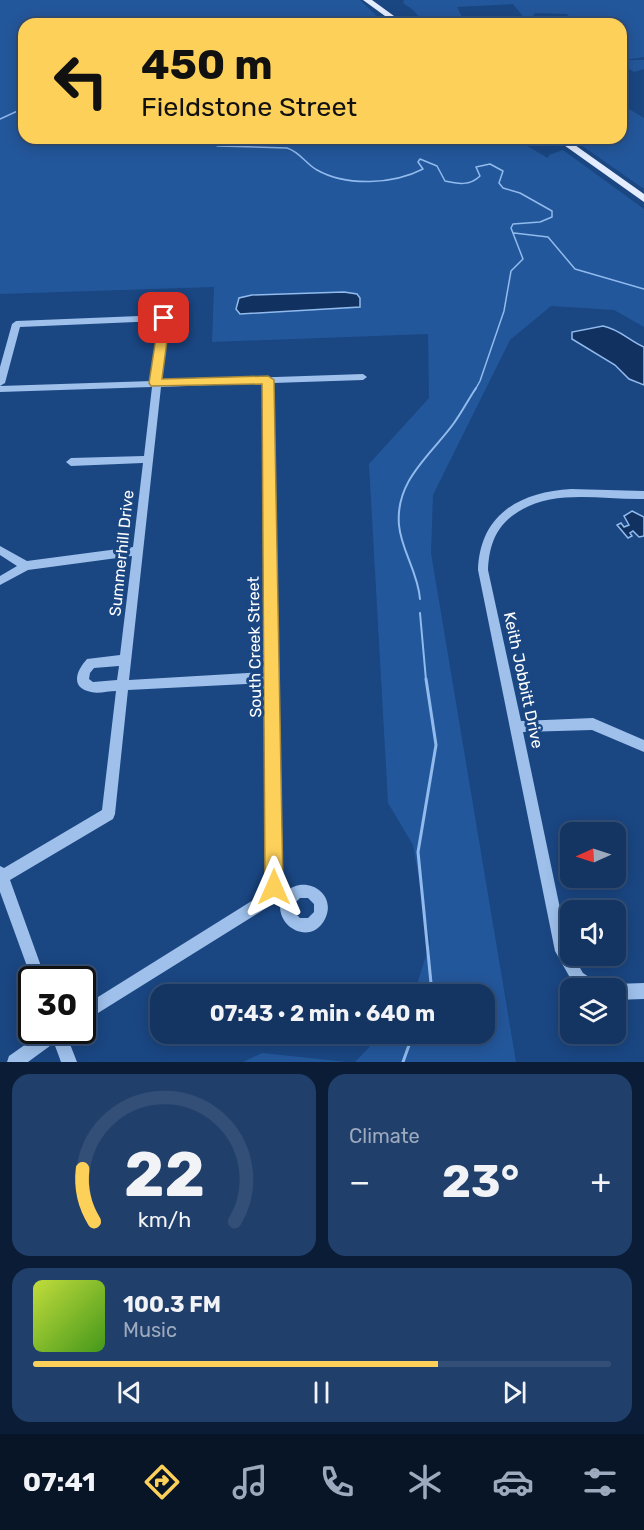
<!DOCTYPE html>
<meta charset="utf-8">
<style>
body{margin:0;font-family:Rubik,sans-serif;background:#213f6b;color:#f1f3f6;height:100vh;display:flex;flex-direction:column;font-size:22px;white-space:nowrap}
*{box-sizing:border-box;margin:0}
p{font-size:20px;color:#9daabe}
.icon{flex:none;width:33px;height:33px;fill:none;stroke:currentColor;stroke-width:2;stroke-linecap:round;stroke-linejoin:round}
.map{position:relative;height:1062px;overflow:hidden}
.side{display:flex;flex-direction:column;gap:12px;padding:12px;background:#0b1d36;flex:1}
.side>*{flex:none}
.hud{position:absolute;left:18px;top:18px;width:609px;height:126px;border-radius:18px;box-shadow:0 3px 15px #0003,0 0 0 2px #334f77;background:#fdd05a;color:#111;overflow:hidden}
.needle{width:39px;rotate:267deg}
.buttons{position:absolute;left:560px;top:822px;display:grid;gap:12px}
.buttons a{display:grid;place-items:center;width:66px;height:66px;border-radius:12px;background:#143462;box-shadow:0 3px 15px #0003,0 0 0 2px #334f77;font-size:30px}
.speed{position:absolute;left:18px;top:966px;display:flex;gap:12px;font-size:30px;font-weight:700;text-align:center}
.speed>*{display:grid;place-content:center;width:78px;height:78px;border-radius:50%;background:#143462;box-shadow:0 3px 15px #0003,0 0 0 2px #334f77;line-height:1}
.speed .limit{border:3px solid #111;border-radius:9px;background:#fff;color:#111}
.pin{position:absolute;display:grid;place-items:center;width:51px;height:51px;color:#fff;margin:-26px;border-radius:12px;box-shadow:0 3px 9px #0006}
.me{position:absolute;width:66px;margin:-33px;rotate:0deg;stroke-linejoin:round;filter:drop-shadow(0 0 4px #0008)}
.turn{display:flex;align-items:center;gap:21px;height:126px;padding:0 24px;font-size:27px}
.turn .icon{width:78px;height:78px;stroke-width:2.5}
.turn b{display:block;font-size:42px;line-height:51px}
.big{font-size:45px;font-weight:700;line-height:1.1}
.side .card{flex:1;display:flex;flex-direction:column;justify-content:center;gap:9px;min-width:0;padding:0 21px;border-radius:18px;background:#213f6b}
.side .dial{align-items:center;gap:0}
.dial svg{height:156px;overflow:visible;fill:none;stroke:#334f77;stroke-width:7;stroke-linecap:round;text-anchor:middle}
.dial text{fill:#f1f3f6;stroke:none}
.song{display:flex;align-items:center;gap:18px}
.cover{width:72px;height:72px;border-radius:9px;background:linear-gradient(135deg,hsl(70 70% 55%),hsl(100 70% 35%))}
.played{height:6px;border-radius:3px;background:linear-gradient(90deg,#fdd05a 70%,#334f77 70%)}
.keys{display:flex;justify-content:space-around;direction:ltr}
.heat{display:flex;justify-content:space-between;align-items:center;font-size:33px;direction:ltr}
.side .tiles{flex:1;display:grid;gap:12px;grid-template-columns:1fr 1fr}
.card:last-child{grid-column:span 2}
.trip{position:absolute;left:150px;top:984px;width:345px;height:60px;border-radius:18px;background:#143462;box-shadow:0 3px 15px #0003,0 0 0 2px #334f77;font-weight:700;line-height:60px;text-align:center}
.tabs{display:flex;height:96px;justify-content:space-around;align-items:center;background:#081527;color:#9daabe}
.tabs .icon{width:42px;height:42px}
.tabs .active{color:#fdd05a}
.tabs b{font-size:27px;color:#f1f3f6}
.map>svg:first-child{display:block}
.green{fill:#23579b}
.water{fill:#113260;stroke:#91baed;stroke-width:1.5}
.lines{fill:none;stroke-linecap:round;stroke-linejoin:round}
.stream-far2{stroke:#91baed;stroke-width:1.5}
.stream-far1{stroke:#91baed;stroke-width:2}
.stream{stroke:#91baed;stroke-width:3}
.minor{fill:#9ec0eb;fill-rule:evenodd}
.major{fill:#e3edff;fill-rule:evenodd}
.route{fill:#fdd05a;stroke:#a4873a;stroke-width:1.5}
.labels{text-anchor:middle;stroke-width:6;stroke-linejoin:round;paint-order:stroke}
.street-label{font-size:16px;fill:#fff;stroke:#1a4682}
</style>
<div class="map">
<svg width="644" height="1062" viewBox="0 0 644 1062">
<rect width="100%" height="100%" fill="#1a4682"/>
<path class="green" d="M0 0H360L385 24H24V138H513L548 158 549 155 563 150 644 209V327L614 310 551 306 510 340 433 495 431 553 516 1062H355L382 1034H484V994H414L430 943 413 845 388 803 369 464 429 398 428 334 212 342 214 287 0 294Z
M404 0H644V57L625 60H644V69L634 72 621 64V24H574L567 14 535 13 531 19H525L513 4 457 7 465 23 529 22 530 24H425L413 10 403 3Z
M621 104 644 118V189L571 138H621Z
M262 1053 347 1062H243Z"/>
<path class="water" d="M344 292 357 294 360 298V307L240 314 236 309 239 298 252 295Z
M603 326C619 329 630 341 644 347V385L629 379 615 365 572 339V332Z
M632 511 644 517V536L639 537 633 531 630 533 632 536 628 538 617 525 621 523 624 527 629 525 624 516Z"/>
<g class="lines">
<path class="stream-far2" d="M0 119 24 108
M197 138 218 146 287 148C300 152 306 164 317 170 347 187 394 184 423 169L418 162 420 159 437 166 445 181C458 184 470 186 480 176L476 167 490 164 503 171 499 183 503 188 520 193 552 211V217L540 222 513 224 511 228 523 259 511 271 504 311 480 381 475 390
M514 233 548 237 575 269 644 289"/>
<path class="stream-far1" d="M420 599C418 572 401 550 399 525 395 480 431 455 454 423 462 412 468 400 476 388
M420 613 426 680"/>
<path class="stream" d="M426 679 436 745 418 852 431 983 427 994
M403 1062 413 1034"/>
<path class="minor" d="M164 315 168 318 161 381 363 374 367 377 363 380 273 383 277 674 279 677 278 680 281 879 279 890 285 893C304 873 338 893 325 919 313 944 279 931 280 905L273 902 268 907 82 1023V1007L258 897 265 890 267 879 266 683 128 690 115 814 113 819 10 880 46 980H32L0 892V866L4 868 102 810 116 691C108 691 99 694 91 692 70 688 76 671 87 659L120 655 132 556 28 570 0 585V576L17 566 0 555V546L27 561 133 547 143 463 71 466 66 462 71 458 144 456 152 387 0 392V367L12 324 16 321ZM159 321 152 381 0 386 5 383 20 327ZM264 383 266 672 129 680 161 387ZM119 666 117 680 93 682 89 679 90 673 94 668ZM300 898H308L314 904V912L308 918H300L294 912 296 902Z
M571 489 644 491V499C599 500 550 487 512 516 494 530 489 549 488 570L521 721 593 718 644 740V752L592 730 523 732 570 956H573L583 973 598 983 600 988H581L573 983 555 951 478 570C480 514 520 492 571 489Z
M644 983V999L615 1000V988H609L615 984Z
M46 1030H68L66 1034 77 1062H61L54 1043 28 1062H7L9 1056Z"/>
<path class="major" d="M363 0H372L405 24H396Z
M554 138H565L644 194V202Z"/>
</g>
<path class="route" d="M164 315 170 318 162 379 268 376 274 380 283 887 280 893 274 896 267 893 265 887 262 384 151 386 149 383 159 318Z"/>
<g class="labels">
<g class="street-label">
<text transform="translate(121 553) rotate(-84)" y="6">Summerhill Drive</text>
<text transform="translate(254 647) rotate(-91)" y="6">South Creek Street</text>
<text transform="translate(524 680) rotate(78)" y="6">Keith Jobbitt Drive</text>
</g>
</g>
</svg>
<div class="buttons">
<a><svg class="needle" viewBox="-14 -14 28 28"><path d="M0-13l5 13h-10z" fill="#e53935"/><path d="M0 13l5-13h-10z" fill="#9daabe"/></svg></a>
<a><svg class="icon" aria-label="sound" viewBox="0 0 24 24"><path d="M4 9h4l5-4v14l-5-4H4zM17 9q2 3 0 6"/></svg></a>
<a><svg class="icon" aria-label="layers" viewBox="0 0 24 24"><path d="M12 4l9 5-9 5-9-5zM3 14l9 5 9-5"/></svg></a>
</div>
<div class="speed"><div class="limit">30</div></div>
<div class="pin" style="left:164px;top:318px;background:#d93025"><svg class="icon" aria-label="arrive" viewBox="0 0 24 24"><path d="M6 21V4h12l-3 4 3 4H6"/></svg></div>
<svg class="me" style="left:274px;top:887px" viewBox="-20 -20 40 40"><path d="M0-17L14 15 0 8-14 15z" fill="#fdd05a" stroke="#fff" stroke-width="4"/></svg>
<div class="trip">07:43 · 2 min · 640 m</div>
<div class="hud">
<div class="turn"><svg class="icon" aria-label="left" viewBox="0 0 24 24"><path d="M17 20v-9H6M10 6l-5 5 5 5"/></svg><div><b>450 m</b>Fieldstone Street</div></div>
</div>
</div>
<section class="side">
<div class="tiles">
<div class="card dial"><svg viewBox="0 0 100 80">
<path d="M14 69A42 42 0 1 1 86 69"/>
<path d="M14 69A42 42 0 0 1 8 42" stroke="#fdd05a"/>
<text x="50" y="56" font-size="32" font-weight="700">22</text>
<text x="50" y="72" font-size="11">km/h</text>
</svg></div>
<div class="card"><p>Climate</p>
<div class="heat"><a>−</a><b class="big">23°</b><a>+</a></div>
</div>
<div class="card">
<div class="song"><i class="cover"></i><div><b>100.3 FM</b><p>Music</p></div></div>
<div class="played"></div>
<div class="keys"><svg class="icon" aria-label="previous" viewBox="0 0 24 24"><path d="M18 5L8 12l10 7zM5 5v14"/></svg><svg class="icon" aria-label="pause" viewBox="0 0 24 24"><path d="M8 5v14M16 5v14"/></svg><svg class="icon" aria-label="next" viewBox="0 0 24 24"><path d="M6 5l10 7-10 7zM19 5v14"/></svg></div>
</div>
</div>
</section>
<nav class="tabs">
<b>07:41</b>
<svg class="icon active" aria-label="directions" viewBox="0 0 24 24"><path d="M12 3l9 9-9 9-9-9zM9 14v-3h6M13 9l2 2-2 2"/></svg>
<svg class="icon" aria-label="music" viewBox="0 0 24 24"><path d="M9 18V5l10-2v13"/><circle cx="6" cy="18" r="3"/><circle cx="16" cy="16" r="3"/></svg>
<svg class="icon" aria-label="phone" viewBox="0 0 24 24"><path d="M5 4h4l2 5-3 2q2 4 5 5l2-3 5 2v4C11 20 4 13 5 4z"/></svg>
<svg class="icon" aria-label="climate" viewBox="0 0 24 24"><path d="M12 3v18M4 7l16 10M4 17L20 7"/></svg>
<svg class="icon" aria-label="car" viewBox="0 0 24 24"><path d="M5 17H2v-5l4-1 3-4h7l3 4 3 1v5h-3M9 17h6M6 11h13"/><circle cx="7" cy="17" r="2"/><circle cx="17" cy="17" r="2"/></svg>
<svg class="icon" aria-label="filters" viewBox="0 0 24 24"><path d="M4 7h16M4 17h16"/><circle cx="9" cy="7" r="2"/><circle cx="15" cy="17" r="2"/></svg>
</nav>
